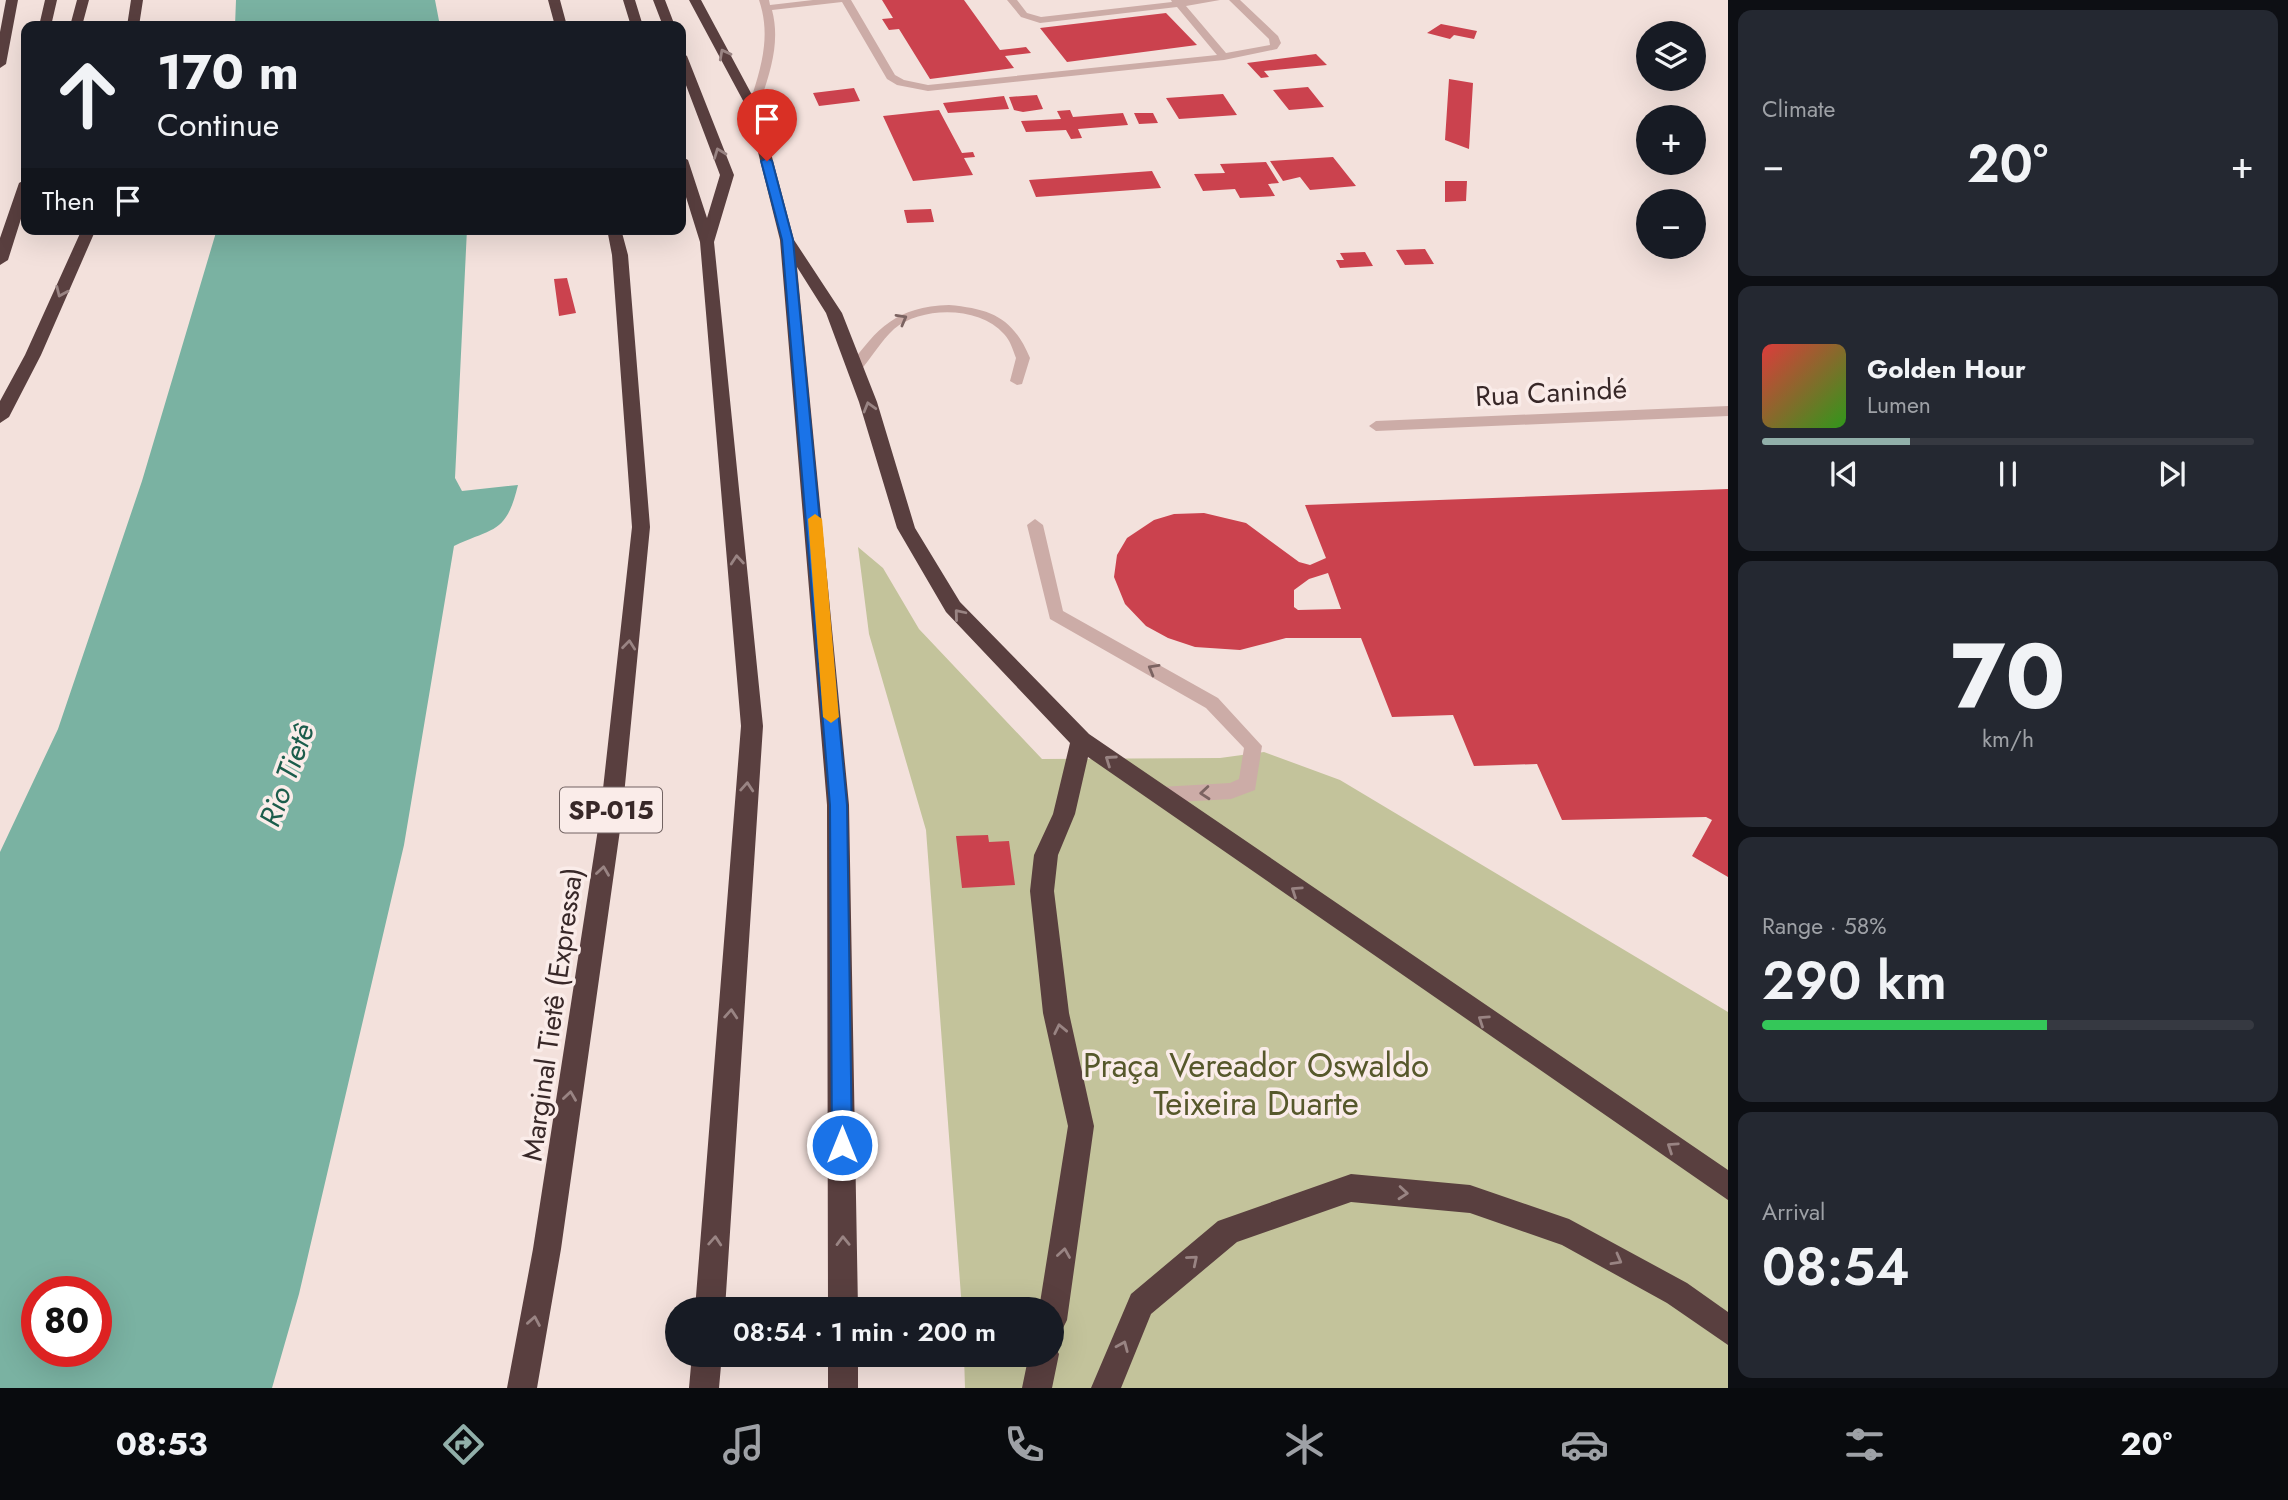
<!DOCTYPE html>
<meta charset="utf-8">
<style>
body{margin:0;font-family:Jost,sans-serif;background:#242831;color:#f1f3f6;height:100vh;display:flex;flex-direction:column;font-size:26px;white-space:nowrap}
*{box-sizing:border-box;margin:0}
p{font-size:23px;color:#9ea1a6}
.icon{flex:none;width:38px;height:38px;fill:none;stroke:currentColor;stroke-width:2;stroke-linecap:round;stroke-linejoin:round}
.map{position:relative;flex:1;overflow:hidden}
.details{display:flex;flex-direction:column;gap:10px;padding:10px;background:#0d0f14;width:560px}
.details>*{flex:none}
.hud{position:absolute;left:21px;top:21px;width:665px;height:214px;border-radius:14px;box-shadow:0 7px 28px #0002;background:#171b24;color:#f1f3f6;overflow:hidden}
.controls{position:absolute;left:1636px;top:21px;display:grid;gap:14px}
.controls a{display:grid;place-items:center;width:70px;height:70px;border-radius:50%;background:#171b24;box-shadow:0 7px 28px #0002;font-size:35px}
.speed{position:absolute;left:21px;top:1276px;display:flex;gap:14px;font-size:35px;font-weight:700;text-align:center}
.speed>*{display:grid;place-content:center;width:91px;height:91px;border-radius:50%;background:#171b24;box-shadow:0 7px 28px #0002;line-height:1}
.speed .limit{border:10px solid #d22;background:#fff;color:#111}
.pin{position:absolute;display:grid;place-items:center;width:60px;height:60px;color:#fff;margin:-72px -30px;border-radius:50% 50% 50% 0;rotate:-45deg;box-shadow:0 0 7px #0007}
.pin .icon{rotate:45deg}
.me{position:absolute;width:77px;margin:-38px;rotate:0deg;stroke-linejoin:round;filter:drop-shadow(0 0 5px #0008)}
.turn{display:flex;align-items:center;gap:24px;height:147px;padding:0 21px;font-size:32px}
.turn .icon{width:91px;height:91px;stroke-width:2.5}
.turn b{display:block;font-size:49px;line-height:60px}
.then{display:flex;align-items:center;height:66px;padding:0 21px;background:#0003;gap:14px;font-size:26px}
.big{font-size:52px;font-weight:600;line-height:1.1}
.details .widget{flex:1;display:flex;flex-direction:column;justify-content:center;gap:10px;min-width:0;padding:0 24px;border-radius:14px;background:#242831}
.details .dial{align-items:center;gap:0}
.dial b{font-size:91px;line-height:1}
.song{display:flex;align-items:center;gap:21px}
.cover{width:84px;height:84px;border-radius:10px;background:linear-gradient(135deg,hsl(0 70% 55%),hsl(110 70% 35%))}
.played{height:7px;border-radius:4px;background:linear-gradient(90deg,#91afa9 30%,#363941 30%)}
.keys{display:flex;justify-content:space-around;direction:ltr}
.heat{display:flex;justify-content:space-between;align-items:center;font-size:38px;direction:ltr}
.charge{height:10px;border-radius:5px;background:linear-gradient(90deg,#34c759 58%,#363941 0)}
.trip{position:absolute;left:665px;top:1297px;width:399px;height:70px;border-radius:35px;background:#171b24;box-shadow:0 7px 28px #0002;font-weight:600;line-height:70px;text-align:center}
.menu{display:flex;height:112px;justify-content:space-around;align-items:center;background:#090b0e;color:#9ea1a6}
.menu .icon{width:49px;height:49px}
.menu .selected{color:#91afa9}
.menu b{font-size:32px;color:#f1f3f6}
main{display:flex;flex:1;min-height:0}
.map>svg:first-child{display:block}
.green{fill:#c3c39b}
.water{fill:#7ab2a2;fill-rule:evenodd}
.building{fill:#cb424e;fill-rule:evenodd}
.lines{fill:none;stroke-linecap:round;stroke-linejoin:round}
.lane{fill:#ccaca7;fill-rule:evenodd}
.highway{fill:#593f3f;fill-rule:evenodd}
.oneway{stroke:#998483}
.oneway2{stroke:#7b6361}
.route{fill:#1a73e8;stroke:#114b97;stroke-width:2}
.slow{fill:#f59e0b}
.labels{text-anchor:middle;stroke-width:7;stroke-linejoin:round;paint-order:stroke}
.shield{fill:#faece9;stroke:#726362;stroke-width:2}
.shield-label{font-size:26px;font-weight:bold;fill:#382828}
.street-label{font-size:28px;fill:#382828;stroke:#faece9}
.water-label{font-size:30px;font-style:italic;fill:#1b5c4b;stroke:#faece9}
.near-park-label{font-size:33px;fill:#56582b;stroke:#faece9}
</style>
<main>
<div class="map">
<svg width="1728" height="1388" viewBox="0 0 1728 1388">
<rect width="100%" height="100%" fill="#f3e1dc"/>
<path class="green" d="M858 547 883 568 919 629 1042 759 1220 758 1264 752 1340 780 1728 1012V1388H965L964 1355 1052 1354V1309H962L926 830 869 634Z"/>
<path class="water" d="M236 0H435L440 26H235Z
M217 229H467L455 478 462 491 518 485C506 534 495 527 454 546L404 845 299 1294 272 1388H0V852L58 729 142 481ZM37 1292H96V1351H37Z"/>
<path class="building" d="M882 0H964L1000 50 1026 47 1031 53 1005 56 1014 68 930 79 899 29 889 30 882 19 893 18Z
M1166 13 1197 45 1067 62 1040 28Z
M1441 24 1477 31 1474 39 1454 35 1450 39 1427 33Z
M1316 54 1327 65 1264 71 1269 77 1261 78 1247 63Z
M1449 79 1473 83 1469 149 1445 140Z
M1308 87 1324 107 1289 110 1273 90Z
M854 88 860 101 819 106 813 93Z
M1223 94 1237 115 1179 119 1166 98Z
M1037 95 1043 109 1023 112 1014 110 1009 97Z
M1004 96 1009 109 948 113 943 103Z
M939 110 962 153 973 152 975 157 964 158 973 175 913 181 883 116Z
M1070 110 1073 117 1123 113 1128 125 1078 129 1082 138 1071 139 1066 130 1026 132 1021 121 1061 119 1057 111Z
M1134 113H1153L1158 123 1139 124Z
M1333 157 1356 186 1310 190 1300 177 1283 181 1270 161Z
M1266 162 1279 183 1268 184 1275 196 1240 198 1235 189 1203 191 1194 174 1225 173 1220 164Z
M1152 171 1161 188 1036 197 1029 180Z
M1445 181H1467L1466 201 1445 202Z
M931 209 934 222 907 223 904 210Z
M1425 249 1434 264 1405 265 1396 250Z
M1365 252 1373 266 1340 268 1336 260H1344L1340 253Z
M567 278 576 313 559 316 554 279Z
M1728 489V877L1692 856 1712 820 1706 817 1562 820 1537 764 1474 766 1453 715 1392 717 1361 638H1286L1240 650 1195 647 1168 638 1146 626 1125 604 1114 577 1117 555 1127 538 1154 520 1174 514 1204 513 1246 523 1299 562 1310 565 1326 558 1305 505ZM1328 573 1341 609 1298 610 1294 607V590L1309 579Z
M988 835 989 842 1009 841 1015 885 962 888 956 836Z"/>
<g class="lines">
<path class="lane" d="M759 0H769L770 5 813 0H851L895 75 904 80 928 85 1217 55 1177 7 1040 23 1021 17 1007 0H1017L1027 13 1041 17 1172 2 1171 0H1220L1186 6 1226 53 1270 45 1269 39 1229 0H1240L1278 36 1281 43 1277 49 1224 60 928 91 897 85 887 79 842 2 772 10C781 44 769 76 758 108L753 111 748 108C760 71 772 38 759 0Z
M949 305C992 309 1013 318 1030 358L1022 384 1017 385 1010 381 1016 358C1013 350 1010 340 1004 334 979 306 922 306 894 329 881 341 871 358 860 371H850L848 368C878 327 896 307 949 305Z
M1728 406V416L1376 431 1369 426 1376 421Z
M1035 519 1043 525 1063 611 1218 698 1262 746 1255 790 1231 799 1160 803 1153 801 1151 795 1153 789 1160 787 1230 783 1239 779 1244 748 1206 708 1050 619 1027 525Z"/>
<path class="highway" d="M6 0H18L6 64 0 68V32Z
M45 0H57L51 26H39Z
M77 0H89L82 26H70Z
M131 0H143L139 26H127Z
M548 0H560L567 26H555Z
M623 0H635L643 26H631Z
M653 0H665L675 26H663Z
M689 0H701L759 108 794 240 842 313 877 402 915 528 960 602 1089 734 1728 1170V1200L1088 757 1075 814 1058 855 1054 891 1069 1013 1094 1126 1067 1320 1062 1330 1052 1335V1309H1039L1068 1126 1043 1013 1030 891 1034 855 1053 814 1070 743 946 612 897 528 859 402 826 313 797 267 849 805 858 1309H828L827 805 780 240 747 108Z
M681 52 687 56 734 175 714 242 763 726 725 1309H695L741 726 700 242 681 181V156L688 160 707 218 720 175 681 72Z
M26 179V203L8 260 0 265V238L19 183Z
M82 229H96L41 355 9 417 0 423V401L25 355Z
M607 229H621L628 255 650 527 622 816 561 1249 537 1388H507L533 1249 600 816 632 527 612 255Z
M1351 1174 1470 1185 1569 1219 1687 1283 1728 1312V1345L1667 1303 1562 1245 1470 1213 1351 1202 1237 1242 1151 1314 1121 1388H1091L1131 1294 1218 1221Z
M1052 1342 1059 1354 1052 1388H1022L1029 1354H1052Z
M692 1354H722L719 1388H689Z
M828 1354H858V1388H828Z"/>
</g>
<defs><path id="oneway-chevron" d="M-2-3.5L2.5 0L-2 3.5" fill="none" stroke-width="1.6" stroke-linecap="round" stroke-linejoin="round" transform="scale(1.75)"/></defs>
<g class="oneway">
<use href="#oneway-chevron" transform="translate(724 54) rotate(-118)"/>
<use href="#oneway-chevron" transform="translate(719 153) rotate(-111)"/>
<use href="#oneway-chevron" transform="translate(61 292) rotate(114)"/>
<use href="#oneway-chevron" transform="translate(869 407) rotate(-106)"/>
<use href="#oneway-chevron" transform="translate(737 560) rotate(-95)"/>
<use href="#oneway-chevron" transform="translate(959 614) rotate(-130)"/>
<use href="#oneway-chevron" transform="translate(629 645) rotate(-84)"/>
<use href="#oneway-chevron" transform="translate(1110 760) rotate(-145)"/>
<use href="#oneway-chevron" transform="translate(747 787) rotate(-86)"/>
<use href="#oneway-chevron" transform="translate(603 871) rotate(-82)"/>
<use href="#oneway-chevron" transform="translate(1296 891) rotate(-146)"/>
<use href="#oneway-chevron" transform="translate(731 1014) rotate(-86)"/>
<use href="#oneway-chevron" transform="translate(1483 1020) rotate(-146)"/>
<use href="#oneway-chevron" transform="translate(1060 1029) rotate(-102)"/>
<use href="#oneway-chevron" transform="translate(570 1096) rotate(-82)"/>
<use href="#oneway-chevron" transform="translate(1672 1147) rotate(-146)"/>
<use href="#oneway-chevron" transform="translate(1403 1193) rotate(5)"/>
<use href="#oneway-chevron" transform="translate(715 1241) rotate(-86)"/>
<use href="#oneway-chevron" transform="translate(843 1241) rotate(-91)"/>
<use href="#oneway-chevron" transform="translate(1064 1253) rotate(-81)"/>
<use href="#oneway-chevron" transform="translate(1193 1260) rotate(-40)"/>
<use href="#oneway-chevron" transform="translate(1617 1260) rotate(29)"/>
<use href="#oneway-chevron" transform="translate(534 1321) rotate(-80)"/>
<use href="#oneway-chevron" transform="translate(1123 1346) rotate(-67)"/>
</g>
<g class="oneway2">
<use href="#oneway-chevron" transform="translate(902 319) rotate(-29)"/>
<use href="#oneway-chevron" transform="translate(1153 669) rotate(-150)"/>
<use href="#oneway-chevron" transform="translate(1205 793) rotate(175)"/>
</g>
<path class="route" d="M767 158 772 161 793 240 847 805 852 1145 849 1152 842 1155 835 1152 832 1145 830 805 782 240 761 161Z"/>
<path class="slow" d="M815 514 822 519 839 717 831 723 823 717 808 519Z"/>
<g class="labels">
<rect class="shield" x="560" y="787.5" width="102" height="45" rx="5"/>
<g class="shield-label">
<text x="611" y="819">SP-015</text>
</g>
<g class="street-label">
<text transform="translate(1551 392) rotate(-3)" y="10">Rua Canindé</text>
<text transform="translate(552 1014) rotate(-82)" y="10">Marginal Tietê (Expressa)</text>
</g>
<g class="water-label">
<text transform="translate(287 775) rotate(-70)" y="10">Rio Tietê</text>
</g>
<g class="near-park-label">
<text x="1256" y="1077">Praça Vereador Oswaldo<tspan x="1256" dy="38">Teixeira Duarte</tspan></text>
</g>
</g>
</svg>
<div class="controls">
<a><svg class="icon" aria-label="layers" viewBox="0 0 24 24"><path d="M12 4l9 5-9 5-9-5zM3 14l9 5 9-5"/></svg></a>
<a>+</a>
<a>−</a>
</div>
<div class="speed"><div class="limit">80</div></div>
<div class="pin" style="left:767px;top:161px;background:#d93025"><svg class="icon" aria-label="arrive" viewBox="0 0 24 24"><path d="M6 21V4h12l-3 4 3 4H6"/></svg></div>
<svg class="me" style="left:842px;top:1145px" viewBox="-20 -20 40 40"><circle r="17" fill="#1a73e8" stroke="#fff" stroke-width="3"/><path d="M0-11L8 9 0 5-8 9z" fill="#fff"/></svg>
<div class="trip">08:54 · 1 min · 200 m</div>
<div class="hud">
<div class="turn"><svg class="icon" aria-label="ahead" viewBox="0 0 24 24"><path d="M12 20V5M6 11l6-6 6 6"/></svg><div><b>170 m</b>Continue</div></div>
<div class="then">Then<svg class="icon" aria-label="arrive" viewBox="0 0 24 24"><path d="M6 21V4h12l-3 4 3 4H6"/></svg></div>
</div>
</div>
<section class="details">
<div class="widget"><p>Climate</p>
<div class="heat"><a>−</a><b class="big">20°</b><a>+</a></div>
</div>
<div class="widget">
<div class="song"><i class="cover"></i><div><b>Golden Hour</b><p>Lumen</p></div></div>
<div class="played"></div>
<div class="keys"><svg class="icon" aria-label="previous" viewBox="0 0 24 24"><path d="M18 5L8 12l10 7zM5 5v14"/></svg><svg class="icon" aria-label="pause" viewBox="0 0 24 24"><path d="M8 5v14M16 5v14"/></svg><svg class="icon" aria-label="next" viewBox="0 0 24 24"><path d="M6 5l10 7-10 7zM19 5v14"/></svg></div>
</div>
<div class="widget dial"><b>70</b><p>km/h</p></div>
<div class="widget"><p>Range · 58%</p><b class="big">290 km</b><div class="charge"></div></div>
<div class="widget"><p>Arrival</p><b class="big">08:54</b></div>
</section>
</main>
<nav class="menu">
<b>08:53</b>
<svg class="icon selected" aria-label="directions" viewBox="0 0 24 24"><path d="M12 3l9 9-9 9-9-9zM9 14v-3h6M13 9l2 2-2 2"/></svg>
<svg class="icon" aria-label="music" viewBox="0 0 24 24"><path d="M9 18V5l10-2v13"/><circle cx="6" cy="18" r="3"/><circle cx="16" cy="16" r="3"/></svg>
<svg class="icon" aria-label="phone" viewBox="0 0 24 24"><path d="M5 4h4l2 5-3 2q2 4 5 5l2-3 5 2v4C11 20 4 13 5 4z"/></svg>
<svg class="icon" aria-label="climate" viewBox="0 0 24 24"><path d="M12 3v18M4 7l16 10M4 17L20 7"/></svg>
<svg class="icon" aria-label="car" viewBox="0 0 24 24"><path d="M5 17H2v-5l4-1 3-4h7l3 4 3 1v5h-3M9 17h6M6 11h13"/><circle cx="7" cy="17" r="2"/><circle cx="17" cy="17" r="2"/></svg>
<svg class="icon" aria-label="filters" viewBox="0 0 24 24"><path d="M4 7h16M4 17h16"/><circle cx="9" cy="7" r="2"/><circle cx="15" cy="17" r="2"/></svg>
<b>20°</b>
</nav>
